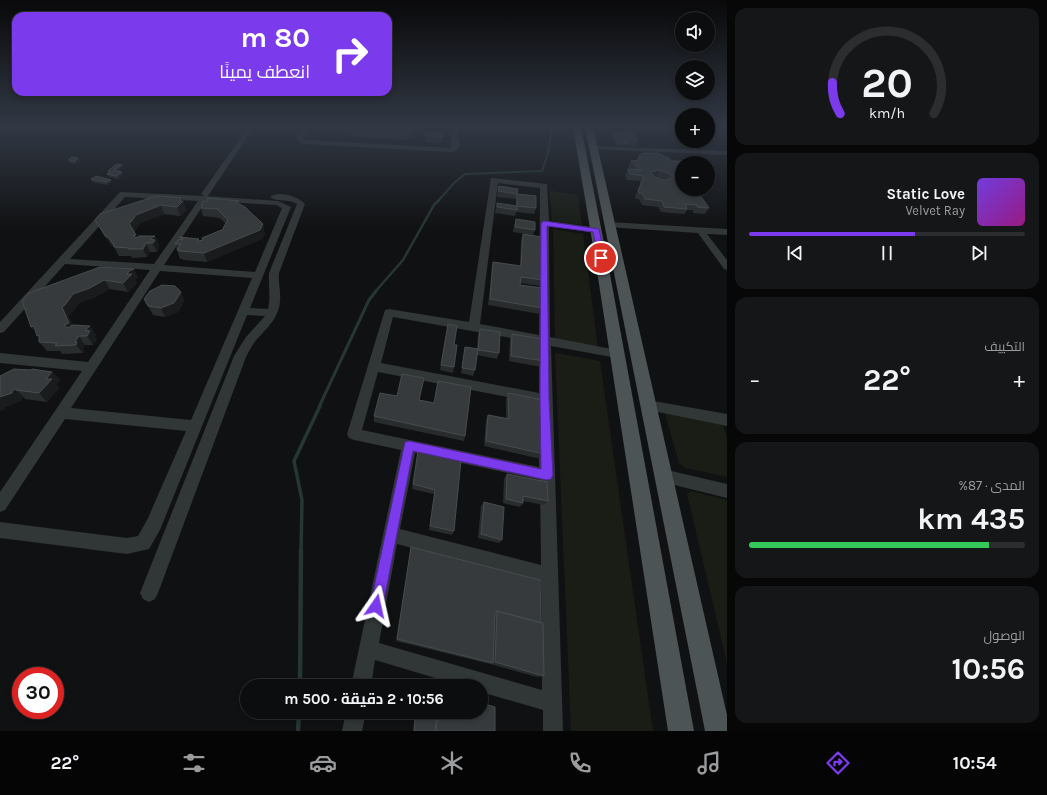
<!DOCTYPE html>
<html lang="ar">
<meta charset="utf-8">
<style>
body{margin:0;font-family:Karla,Cairo,sans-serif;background:#151617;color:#f1f3f6;direction:rtl;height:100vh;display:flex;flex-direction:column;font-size:15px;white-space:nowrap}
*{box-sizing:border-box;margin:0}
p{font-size:13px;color:#9a9c9e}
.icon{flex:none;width:22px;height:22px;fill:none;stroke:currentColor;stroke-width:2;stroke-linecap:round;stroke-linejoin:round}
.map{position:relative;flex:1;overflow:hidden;direction:ltr}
.side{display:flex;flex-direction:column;gap:8px;padding:8px;background:#070708;width:320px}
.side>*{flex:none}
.top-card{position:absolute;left:12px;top:12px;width:380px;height:84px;border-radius:12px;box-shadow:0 2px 6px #0003,0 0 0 1px #2c2d2e;direction:rtl;background:#7c3aed;color:#fff;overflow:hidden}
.controls{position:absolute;left:675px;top:12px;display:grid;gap:8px}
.controls a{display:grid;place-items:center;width:40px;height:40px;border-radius:50%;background:#0c0d0e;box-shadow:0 2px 6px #0003,0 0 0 1px #2c2d2e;font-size:20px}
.speed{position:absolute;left:12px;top:667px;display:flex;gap:8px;font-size:20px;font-weight:700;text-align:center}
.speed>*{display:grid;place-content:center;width:52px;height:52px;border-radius:50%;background:#0c0d0e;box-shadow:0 2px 6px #0003,0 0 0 1px #2c2d2e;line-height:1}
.speed .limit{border:6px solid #d22;background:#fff;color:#111}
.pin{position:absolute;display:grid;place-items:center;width:34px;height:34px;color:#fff;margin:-17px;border:2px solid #fff;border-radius:50%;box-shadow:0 1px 4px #0007}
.me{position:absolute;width:44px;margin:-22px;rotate:11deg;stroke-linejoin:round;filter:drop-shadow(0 0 3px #0008)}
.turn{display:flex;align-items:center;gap:14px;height:84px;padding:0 16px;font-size:18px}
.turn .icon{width:52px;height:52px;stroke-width:2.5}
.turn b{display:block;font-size:28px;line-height:34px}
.big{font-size:30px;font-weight:700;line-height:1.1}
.side .tile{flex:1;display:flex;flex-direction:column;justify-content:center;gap:6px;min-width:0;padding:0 14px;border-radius:12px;background:#151617}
.side .dial{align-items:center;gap:0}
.dial svg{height:104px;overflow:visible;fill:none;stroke:#2c2d2e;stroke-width:7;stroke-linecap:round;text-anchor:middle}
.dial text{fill:#f1f3f6;stroke:none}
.song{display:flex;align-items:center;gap:12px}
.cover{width:48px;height:48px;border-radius:6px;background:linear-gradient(135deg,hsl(260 70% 55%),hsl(310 70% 35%))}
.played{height:4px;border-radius:2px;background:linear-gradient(90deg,#7c3aed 60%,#2c2d2e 60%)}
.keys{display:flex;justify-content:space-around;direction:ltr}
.heat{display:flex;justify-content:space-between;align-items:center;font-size:22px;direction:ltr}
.charge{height:6px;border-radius:3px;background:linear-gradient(90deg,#34c759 87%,#2c2d2e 0)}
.trip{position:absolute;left:240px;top:679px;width:248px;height:40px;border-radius:20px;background:#0c0d0e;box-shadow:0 2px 6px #0003,0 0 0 1px #2c2d2e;font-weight:700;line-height:40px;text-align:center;direction:rtl}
.menu{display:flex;height:64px;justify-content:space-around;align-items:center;background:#050506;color:#9a9c9e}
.menu .icon{width:28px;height:28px}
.menu .current{color:#7c3aed}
.menu b{font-size:18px;color:#f1f3f6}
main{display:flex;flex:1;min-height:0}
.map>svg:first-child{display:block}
.green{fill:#191d16}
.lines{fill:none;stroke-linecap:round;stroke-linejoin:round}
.stream-far4{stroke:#263634;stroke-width:2}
.stream-far3{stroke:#263634;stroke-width:2.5}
.stream-far2{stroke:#263634;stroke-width:3}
.stream-far1{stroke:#263634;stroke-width:3.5}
.stream{stroke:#263634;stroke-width:4.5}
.minor{fill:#313637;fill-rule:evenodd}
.major{fill:#4d5456;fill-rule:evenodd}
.wall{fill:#292c2d;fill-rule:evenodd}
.shaded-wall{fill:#1a1b1c}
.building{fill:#363a3c;stroke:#464d4e;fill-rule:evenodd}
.route{fill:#7c3aed;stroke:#51269a}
</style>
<main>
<section class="side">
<div class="tile dial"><svg viewBox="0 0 100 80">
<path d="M14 69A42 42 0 1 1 86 69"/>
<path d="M14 69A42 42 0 0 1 8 45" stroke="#7c3aed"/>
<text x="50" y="56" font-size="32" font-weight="700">20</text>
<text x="50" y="72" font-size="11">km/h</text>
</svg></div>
<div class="tile">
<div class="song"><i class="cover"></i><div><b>Static Love</b><p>Velvet Ray</p></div></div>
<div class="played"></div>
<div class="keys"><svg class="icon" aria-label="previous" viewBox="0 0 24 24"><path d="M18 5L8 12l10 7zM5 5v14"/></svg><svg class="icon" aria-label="pause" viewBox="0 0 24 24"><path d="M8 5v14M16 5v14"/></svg><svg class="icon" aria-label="next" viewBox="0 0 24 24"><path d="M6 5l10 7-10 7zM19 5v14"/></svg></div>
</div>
<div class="tile"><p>التكييف</p>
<div class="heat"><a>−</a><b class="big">22°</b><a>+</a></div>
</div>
<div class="tile"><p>المدى · 87%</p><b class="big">435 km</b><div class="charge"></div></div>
<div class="tile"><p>الوصول</p><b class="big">10:56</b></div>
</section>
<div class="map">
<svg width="727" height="731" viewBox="0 0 727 731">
<rect width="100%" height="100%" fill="#101112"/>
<path class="green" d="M553 191 578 195 582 225 552 221 550 192Z
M553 229 583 234 598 348 555 339Z
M557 353 600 361 653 731H571L555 354Z
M664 410 723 425 727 438V477L686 468 679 463Z
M691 491 727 500V663L687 494Z"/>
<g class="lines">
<path class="stream-far4" d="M438 201 455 182 465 174 542 171 548 153 552 127"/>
<path class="stream-far3" d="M375 292 403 260 434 205 439 200"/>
<path class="stream-far2" d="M319 407 369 300 376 291"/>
<path class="stream-far1" d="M301 551 302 500 294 461 320 406"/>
<path class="stream" d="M300 686 301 550
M298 731 299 712"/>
<path class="minor" d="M248 127H254L208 196H205L278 201 291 207 250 308 268 309C271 297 268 285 269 273L297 204C289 198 277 203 270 197 277 190 299 196 305 204L279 273C278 283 281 292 280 301 279 320 264 330 254 343 251 348 248 352 246 357L158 593 155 599 149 602 143 599 140 593 234 356 246 337 265 316 247 315 160 530 149 549 127 554 0 538V522L127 538 138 536 148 518 186 431 65 419 5 510 0 512V492L82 371 0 363V353L88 362 150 270 65 264 4 332 0 333V322L120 192 204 196 201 194ZM125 197 198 201 154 264 70 259ZM206 201 276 205 282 208 255 272 164 265ZM160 271 252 278 191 420 71 408Z
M302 127H308L303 138 305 140 451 148 452 127H458L460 146 457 150 452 152 303 144 296 139Z
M593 146 727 151V155L591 149V147Z
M491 178 547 184 549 221 599 228 600 230 599 232 596 233 549 226 550 337 617 350 621 351 623 354 621 357 617 358 551 346 563 731H543V710L481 692V686H462L375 660 371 686H351L401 450 354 440 349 438 347 434 385 310 389 309 469 322ZM498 183 540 188 539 335 480 324ZM393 317 539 343V393L381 363ZM378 372 539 403V467L362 430ZM415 453 540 480 541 565 400 529ZM397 544 541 582 542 690 379 643Z
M610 222 727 229V235L707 234 727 260V270L724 269 698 233 607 227 606 225 607 223Z
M648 400 727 414V426L643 409 642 405 643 401Z
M663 469 727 484V498L658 481 656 476 658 471Z
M346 712H366L362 731H342Z"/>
<path class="major" d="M573 127H581L607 258 694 731H668L595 258Z
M585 127H593L727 715V731H705Z"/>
</g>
<path class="wall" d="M343 127H414L413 138 408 137V140L348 137V135L343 134Z
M464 127H470V129H464Z
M607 127H627L626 129H608Z
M622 131 638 141 635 146 617 145 611 136 612 133H621Z
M426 132 443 137 442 143 425 142Z
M639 155 669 158 672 161 682 163V189L709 208 705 214 693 213V210H687L684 214 661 212 658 207 642 205 639 199H636L635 196 640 186V181L627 180 625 175 628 169 631 170 628 166 631 161 637 160ZM654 176H656L666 179 665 180 655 177Z
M78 158 80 161 76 164 70 163 68 160Z
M122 165 123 168 119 171 123 175 118 179 108 176 107 174 109 172 108 171Z
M91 179 112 182 108 185 92 182Z
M499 186 517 194 536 208 534 214 516 212 515 216 495 213 497 203 516 206V199L497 197Z
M182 198 186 210 180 216 164 214 140 223 135 231 134 232 137 237 155 236 159 245 158 246 159 248 157 252H150L147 257 132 258 131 256H119L113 245 111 246 95 220Z
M207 198 240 204 265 233 262 239 207 262 183 260V259H180L175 244 180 240 179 237 199 241 202 240V238L223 229V228L226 224 220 218 203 216 201 208 208 201Z
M516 219 535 230 533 235 513 232 514 225Z
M523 234 543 280 540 286 520 283V285L542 308 540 314 488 305 492 268 493 262 520 266 521 240Z
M134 269 138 278 135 280 137 283 128 292 110 289 95 297 79 303 71 314 68 315 72 325 90 326 96 335 94 336 97 339 93 345H85L83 349 84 351 83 353 62 354 60 351H47L39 342V338L37 336 36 332 31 327 29 293Z
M181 292 184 301 178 312 165 317 153 315 144 299Z
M448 324 454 345V367L453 373 440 370Z
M480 329 499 353 497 359 477 355 475 370 473 376 461 373 464 352 465 347 477 349 478 334Z
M512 334 544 361 541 367 509 361 510 339Z
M14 369 52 372 60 380 56 384 59 388 47 402 25 399 24 397 21 399V401L5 407V409L0 411Z
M438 381 465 436 464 441 374 422V416L419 400 434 403Z
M508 393 544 454 541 459 484 446 486 420 488 415 506 418V399Z
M418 451 454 531 452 535 429 530 434 494 412 489Z
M507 474 548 501 544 505 523 501V503L520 507 503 503 504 479Z
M484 502 502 540 499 543 478 538 481 506Z
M411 547 541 623 544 676 537 677 490 664 396 641Z
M415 712H481L495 731H413Z"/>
<path class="shaded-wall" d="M78 158 80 161 76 164 75 161Z
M122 165 123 168 116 173 114 170Z
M660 170 656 176 648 178 651 172Z
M122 172 123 175 118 179 117 176Z
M111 180 112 182 108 185 107 182Z
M182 198 186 210 180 216 177 207 179 201Z
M161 205 164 214 140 223 135 231 133 232 129 223 136 215Z
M263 224 265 233 262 239 207 262 204 253Z
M136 235 140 243 133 236Z
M155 236 159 245 158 246 159 248 157 252 150 239Z
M106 237H108L113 245 111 246Z
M146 243 150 252 147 257 143 249Z
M134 269 138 278 135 280 137 283 128 292 123 283 129 271Z
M104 280 110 289 95 297 79 303 71 314 68 315 75 332 70 334 64 325 62 307 73 294Z
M181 292 184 301 178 312 165 317 161 308Z
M34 326 43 343 37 336 38 335 31 327Z
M90 326 96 335 94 336 97 339 93 345 87 336 85 330Z
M79 336 85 345 83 349 84 351 83 353 76 345 75 342Z
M52 372 60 380 56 384 59 388 47 402 39 393 46 379Z
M16 389V390L24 397 21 399V401L5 407V409L0 411V397Z"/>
<path class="building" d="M622 131H631L638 141 629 140Z
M426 132 443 133V137L425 136Z
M612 133H621L628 143H619Z
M643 153H658L669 158H668L672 161H682L684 163H682V189H692L702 198 709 208 697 207V205L685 204 687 209 664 207 662 201 645 199 642 193H639L638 190 643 180V176L630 174 628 169 641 170 631 161 639 160V155ZM660 170 672 175V178L665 180 655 177 651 172Z
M72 157 78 158 75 161 68 160Z
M117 164 122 165 114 170 122 172 117 176 107 174 110 171H108Z
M96 176 111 180 107 182 91 179Z
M499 186 518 189 517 194 498 191Z
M517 194 536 196V208L517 206Z
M156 196 182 198 179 201H183L177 207 161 205 136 215 131 222 129 223 136 235 133 236 136 238 139 236H155L150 239 155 240 153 243H146L143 249H128L129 248 114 247 113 243H112L108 237H106L95 220 100 214Z
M207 198 239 201 235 202 245 207 263 224 260 230 204 253 179 251 180 250H177L181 244H175L178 240 183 239 179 237 199 239 197 241H199L203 240 202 238 224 229 223 228 228 220 218 210 219 209 201 208 203 201 207 202 208 200Z
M497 203 517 206V210L497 207Z
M516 219 535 222V230L515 227Z
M523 234 542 237 543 280 521 277 520 285 542 288V308L490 299 493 262 521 266Z
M100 267 134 269 129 271 127 274H132L123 283 104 280 90 288 73 294 65 305 62 307 69 323 64 325 68 328 72 325 90 326 85 330 90 331 87 336H79L75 342H77L76 345 55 346 57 343 39 342V335L37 336 34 326 31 327 22 301 29 293Z
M162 285 175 286 181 292 174 303 161 308 148 306 144 299 150 291Z
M448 324 457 326 454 345H457L454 367 441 365Z
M480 329 500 332 499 353 478 350Z
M512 334 543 339 544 361 511 356Z
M465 347 478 349 475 370 462 368Z
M14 369 31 370 32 369 52 372 46 379H52L39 393 16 390V389L12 391V393L0 397V376Z
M402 374 424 378 419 400 434 403 438 381 471 387 465 436 374 416 380 393 397 396Z
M508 393 543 400 544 454 486 441 488 415 509 419Z
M418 451 461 460 454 531 430 526 435 490 413 484Z
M507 474 547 482 548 501 523 496V503L506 499Z
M484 502 504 507 502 540 481 534Z
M411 547 540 580 541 623 497 611 495 613 493 663 397 639Z
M497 611 543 623 544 676 495 662Z
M481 703 495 707V731H436L438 712H481Z
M416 712H437L435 731H414Z"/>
<linearGradient id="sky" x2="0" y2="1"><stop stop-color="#09090a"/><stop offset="0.55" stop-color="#313844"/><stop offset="1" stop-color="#313844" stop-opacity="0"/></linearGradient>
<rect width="727" height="230" fill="url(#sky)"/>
<path class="route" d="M544 221 599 229 605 258 601 260 598 258 593 232 547 226 549 399 553 475 551 479 547 480 413 451 383 606 381 611 376 613 372 611 370 606 405 442 409 441 541 469 540 399 541 223Z"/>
</svg>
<div class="controls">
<a><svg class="icon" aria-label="sound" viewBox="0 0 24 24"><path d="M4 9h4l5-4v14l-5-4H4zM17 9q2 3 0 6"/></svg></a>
<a><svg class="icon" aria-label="layers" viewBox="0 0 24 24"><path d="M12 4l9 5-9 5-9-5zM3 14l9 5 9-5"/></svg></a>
<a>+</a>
<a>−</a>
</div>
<div class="speed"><div class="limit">30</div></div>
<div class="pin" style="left:601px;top:258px;background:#d93025"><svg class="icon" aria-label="arrive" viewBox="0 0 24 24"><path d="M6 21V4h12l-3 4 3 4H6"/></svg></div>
<svg class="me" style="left:376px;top:606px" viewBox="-20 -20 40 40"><path d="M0-17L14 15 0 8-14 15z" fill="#7c3aed" stroke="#fff" stroke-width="4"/></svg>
<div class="trip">10:56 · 2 دقيقة · 500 m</div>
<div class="top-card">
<div class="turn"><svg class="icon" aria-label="right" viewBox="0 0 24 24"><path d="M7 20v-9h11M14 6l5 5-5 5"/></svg><div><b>80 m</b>انعطف يمينًا</div></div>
</div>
</div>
</main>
<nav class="menu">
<b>10:54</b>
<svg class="icon current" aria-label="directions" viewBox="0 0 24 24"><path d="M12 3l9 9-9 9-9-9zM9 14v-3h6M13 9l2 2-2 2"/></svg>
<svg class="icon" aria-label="music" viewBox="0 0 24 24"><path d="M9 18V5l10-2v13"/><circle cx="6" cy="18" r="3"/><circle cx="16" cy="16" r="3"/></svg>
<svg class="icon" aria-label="phone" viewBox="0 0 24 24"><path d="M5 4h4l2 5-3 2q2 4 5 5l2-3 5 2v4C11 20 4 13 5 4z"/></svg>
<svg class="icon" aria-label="climate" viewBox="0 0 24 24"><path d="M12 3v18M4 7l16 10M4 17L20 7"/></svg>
<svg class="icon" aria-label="car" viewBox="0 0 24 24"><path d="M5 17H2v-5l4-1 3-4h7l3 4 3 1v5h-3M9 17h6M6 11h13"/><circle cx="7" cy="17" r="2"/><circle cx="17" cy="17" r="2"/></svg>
<svg class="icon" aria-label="filters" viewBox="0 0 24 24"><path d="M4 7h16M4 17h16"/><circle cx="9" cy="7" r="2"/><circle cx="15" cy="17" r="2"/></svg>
<b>22°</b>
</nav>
